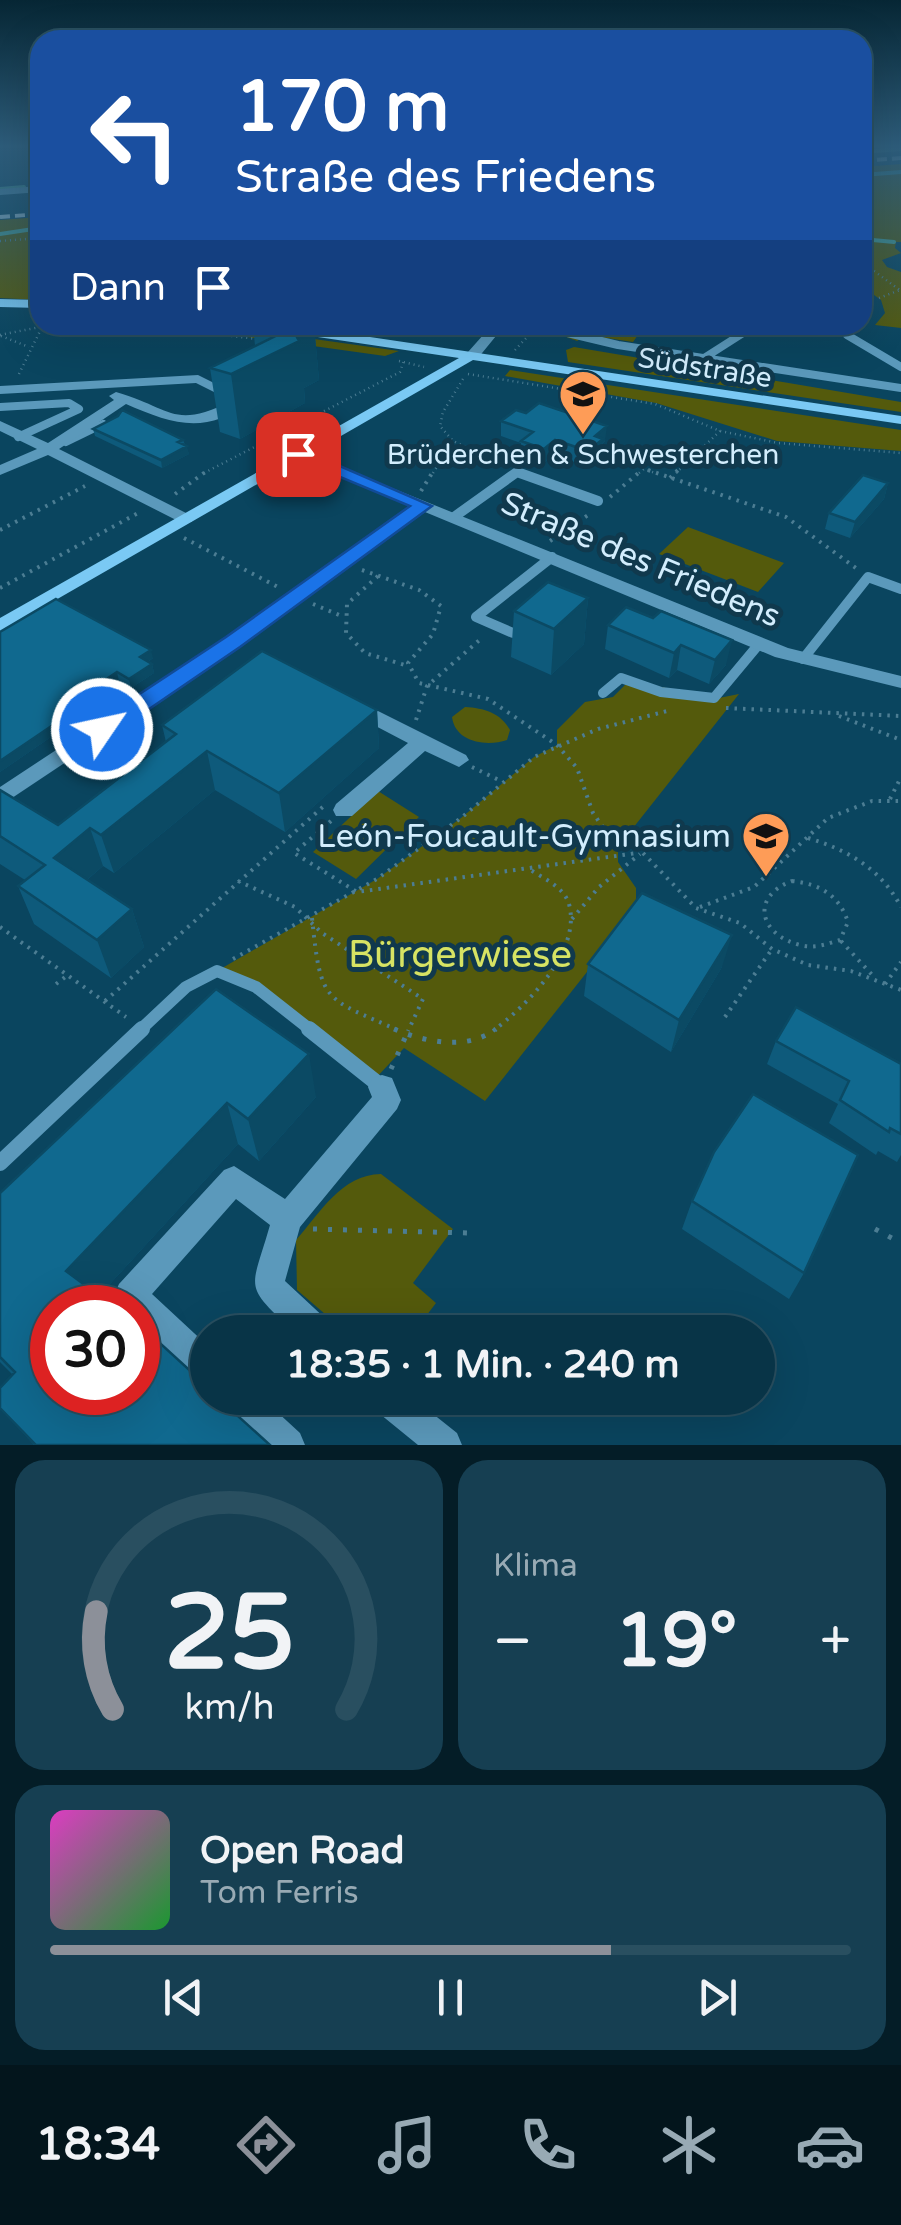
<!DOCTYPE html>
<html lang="de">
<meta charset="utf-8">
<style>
body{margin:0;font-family:"Varela Round",sans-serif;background:#163f52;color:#f1f3f6;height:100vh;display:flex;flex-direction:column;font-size:38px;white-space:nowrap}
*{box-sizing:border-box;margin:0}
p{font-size:32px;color:#98aab4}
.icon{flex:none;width:55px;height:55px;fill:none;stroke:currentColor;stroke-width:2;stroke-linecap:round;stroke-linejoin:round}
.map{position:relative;height:1445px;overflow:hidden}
.sheet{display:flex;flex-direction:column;gap:15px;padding:15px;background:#041d27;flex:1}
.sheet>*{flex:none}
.banner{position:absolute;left:30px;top:30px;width:842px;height:305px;border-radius:30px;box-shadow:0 10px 40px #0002,0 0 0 2px #294f60;background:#1a4fa0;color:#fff;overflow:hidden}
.speed{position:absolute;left:30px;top:1285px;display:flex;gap:20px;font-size:50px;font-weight:700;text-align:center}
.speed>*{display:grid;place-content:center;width:130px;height:130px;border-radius:50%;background:#083447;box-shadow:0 10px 40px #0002,0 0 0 2px #294f60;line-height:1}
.speed .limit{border:15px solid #d22;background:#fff;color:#111}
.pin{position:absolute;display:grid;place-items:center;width:85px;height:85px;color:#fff;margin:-42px;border-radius:20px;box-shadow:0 5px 15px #0006}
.me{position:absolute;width:110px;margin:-55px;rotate:56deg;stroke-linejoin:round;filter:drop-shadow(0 0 8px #0008)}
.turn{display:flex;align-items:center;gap:35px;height:210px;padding:0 40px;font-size:45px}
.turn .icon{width:130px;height:130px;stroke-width:2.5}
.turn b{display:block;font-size:70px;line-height:85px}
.then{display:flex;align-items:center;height:95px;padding:0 40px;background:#0003;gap:20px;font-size:38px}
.big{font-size:75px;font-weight:700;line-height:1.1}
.sheet .card{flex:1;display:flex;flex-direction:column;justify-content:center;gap:15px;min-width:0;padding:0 35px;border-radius:30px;background:#163f52}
.sheet .dial{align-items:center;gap:0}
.dial svg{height:260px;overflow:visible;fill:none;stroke:#294f60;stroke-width:7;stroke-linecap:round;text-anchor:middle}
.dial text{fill:#f1f3f6;stroke:none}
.song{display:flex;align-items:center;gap:30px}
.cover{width:120px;height:120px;border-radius:15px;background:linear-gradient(135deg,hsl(310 70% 55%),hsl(130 70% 35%))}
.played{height:10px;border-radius:5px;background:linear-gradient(90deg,#8c9099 70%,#294f60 70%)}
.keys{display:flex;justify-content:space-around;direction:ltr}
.heat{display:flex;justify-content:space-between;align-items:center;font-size:55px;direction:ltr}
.sheet .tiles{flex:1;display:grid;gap:15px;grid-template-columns:1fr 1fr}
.card:last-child{grid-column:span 2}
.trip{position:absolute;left:190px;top:1315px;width:585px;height:100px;border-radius:50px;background:#083447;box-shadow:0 10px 40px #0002,0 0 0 2px #294f60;font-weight:700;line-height:100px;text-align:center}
.menu{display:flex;height:160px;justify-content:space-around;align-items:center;background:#03151c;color:#98aab4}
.menu .icon{width:70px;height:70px}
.menu .current{color:#8c9099}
.menu b{font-size:45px;color:#f1f3f6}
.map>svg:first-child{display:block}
.green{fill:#545a0c}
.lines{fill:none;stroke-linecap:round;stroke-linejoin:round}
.stream{stroke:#499f94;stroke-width:4}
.path-far2{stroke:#4c7d93;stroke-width:2.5;stroke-dasharray:1 4;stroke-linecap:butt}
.path-far1{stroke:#4c7d93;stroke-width:4;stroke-dasharray:2.5 6;stroke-linecap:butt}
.path{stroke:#4c7d93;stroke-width:5;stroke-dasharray:4 11;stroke-linecap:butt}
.lane-far4{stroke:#5b99bb;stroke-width:6}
.lane-far3{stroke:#5b99bb;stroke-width:8}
.lane-far2{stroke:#5b99bb;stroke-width:10}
.lane-far1{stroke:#5b99bb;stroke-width:12}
.lane{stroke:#5b99bb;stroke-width:16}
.street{fill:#5b99bb;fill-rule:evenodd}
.secondary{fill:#7ac9f4;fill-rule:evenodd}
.rail{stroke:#a3c6d8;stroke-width:4;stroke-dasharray:10 5;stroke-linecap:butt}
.wall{fill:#0e5a7b}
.shaded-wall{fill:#0b4a64}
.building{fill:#10698f;stroke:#0b4a64;stroke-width:2.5}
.route{fill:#1a73e8;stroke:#114b97;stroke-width:2.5}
.labels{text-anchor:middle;stroke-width:10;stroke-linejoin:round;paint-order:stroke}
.far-street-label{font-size:28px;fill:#d2edfd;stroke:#10394d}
.far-poi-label{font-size:28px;fill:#d2edfd;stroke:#10394d}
.street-label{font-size:32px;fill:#d2edfd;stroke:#10394d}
.poi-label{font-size:32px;fill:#d2edfd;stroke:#10394d;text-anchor:end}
.near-park-label{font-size:38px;fill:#d7e363;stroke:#10394d}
</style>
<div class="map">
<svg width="901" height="1445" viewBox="0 0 901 1445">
<rect width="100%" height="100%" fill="#0a455f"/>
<path class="green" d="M901 164V242H896L895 248 901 253 882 260 887 267 901 272V328L875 325 885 313 881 300 863 287 862 167Z
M40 217V300L0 298V220Z
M161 325H214L399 351 385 356Z
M541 325H645L633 342 587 335 577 341 539 327Z
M574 347 901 402V412L568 362 566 350Z
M510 370 901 430V451L777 441 656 403 505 376Z
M688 527 784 563 758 592 659 554Z
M629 681 719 698 739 694 618 847V862L636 888V910L485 1101 404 1048 375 1079 256 987 217 971 377 879 461 818 534 757 557 745V730L585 702 613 697Z
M465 707C484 708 501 713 510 730L507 740C486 747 455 742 452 717Z
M378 791 419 817 356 879 313 852Z
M381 1174 453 1229 413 1283 436 1303 414 1332H346L297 1290 296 1240C321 1212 341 1175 381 1174Z"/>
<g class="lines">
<path class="stream" d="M862 152 901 149
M862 175 901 172
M0 189 24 187
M0 234 40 228
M862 239 894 242"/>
<path class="path-far2" d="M862 226 871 240 862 250
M0 241 40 238
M862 262 901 291
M879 298 900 290
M137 325 257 339
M452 325 476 328
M0 335 40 327
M423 335 434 325
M1 336 29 347
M515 350 529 335
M399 361 424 367
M19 374 43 325
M468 374 655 404 720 431 778 443 901 453
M463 379 443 412 440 426 453 441 503 465
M204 473 400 372 404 360
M433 473 453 441
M639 473 644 469 655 473
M676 473 720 431"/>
<path class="path-far1" d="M648 470 786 517 856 568
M670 478 678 470
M421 491 434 470
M175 494 208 470
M610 497 642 470
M0 530 85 486
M184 538 278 587
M550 541 591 513
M362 570 419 590 441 606 433 634 408 663 419 683 488 699 557 745 577 768 593 813 609 836 642 852 696 908 740 923 772 949 808 965 851 971 901 990
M378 576 347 604 346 633 365 653 408 666
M0 588 140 512
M313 604 344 617
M726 708 901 716
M839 716 901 740
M416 720 427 686 483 637
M472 767 503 782
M890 799 901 777
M331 821 294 853 357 892 637 853
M808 838C848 850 881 869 901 907
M238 881 295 907 322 933 423 999 408 1031
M792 881C820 884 839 895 848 922L840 940C827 944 814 949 800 945 760 935 749 897 792 881Z
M700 907 754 887 828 818 872 801H901
M312 918C321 1004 323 997 400 1031
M572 919 599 887 640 854
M0 927 126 1017
M841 941 875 978
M233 959 377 879 461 818 534 757 598 729 671 710
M56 984 68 975
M885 984 901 962
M105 1001 325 805
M725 1017 772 949
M493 1031C526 1006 582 951 569 904 564 887 543 878 529 869"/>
<path class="path" d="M394 1029C425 1042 467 1051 496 1029
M391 1069 409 1029
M313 1229 468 1233
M875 1229 901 1243"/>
<path class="lane-far4" d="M0 192 40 189"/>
<path class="lane-far3" d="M534 325 618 345 901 388
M847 335 901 367
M704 358 751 328
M0 407 69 403 79 409 18 437
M66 442 103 424
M516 473H519"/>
<path class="lane-far2" d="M454 517 517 472 598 501
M513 633 476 617 552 557
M803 659 868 577 901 589
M603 693 621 678 661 692 714 698 759 644"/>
<path class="lane-far1" d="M139 1031 186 987 217 971 256 987 312 1031"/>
<path class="lane" d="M309 1029 382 1087
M0 1163 142 1029"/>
<path class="street" d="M492 325H505L478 358H468V352Z
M198 375 250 401C206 436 172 424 126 404L59 449 192 516V522H180L48 455 0 475V465L37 449 0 431V421L48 443 114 400 109 396 116 392C172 408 172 430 232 401L196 383 0 394V386Z
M298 450 788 648 901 676V688L775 657 425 512 240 646 0 806V787L226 638 412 506 293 457V451Z
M354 699 466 755 469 760 459 767 425 751 352 816H336L333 810 336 804 408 743 347 711 344 706 347 701Z
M382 1075 392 1078 401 1100 397 1109 300 1227 285 1281 328 1321 333 1332H294C242 1283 251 1292 270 1225L236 1199 152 1294 208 1346V1385L196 1381 138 1324V1308L119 1306 114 1295 119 1284 224 1170 234 1166 285 1199 372 1097 368 1087 372 1078Z
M221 1398H262L300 1433 305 1445H263L226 1410Z
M370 1398H413L457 1433 462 1445H418L375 1410Z"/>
<path class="secondary" d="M0 299 40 300V308L0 307Z
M258 325H289L901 416V424L473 360 0 632V618L459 358 264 329Z"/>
<path class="rail" d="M862 161 901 158
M0 217 40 214"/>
</g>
<path class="wall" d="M253 325H314L319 380 304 388 305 403 240 439 220 432 210 368 255 346Z
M501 421 605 441 602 444 601 454 586 466 553 455 543 464 520 456 521 443 501 436Z
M93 429 183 440 189 454 162 468 95 436Z
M888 483 884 499 850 538 825 529 829 513Z
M588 598 584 644 551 675 511 657 514 611Z
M626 607 726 665 709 684 677 670 669 678 605 649 608 625Z
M0 632 153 658 148 662 152 664 154 673 131 688 119 681 84 705 86 713 0 772Z
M377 710 379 748 285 832 215 790 114 873 103 866 87 880 132 909 144 947 111 978 34 924 18 886 25 880 0 864V790L58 825 166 742 162 725Z
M588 964 722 967 671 1052 584 996Z
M216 989 316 1097 259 1161 238 1144 99 1296 270 1445H34L0 1408 13 1375 0 1362V1193Z
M776 1041 901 1064V1155L897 1162 878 1151 876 1155 829 1123 838 1104 767 1064Z
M692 1201 804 1273 789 1299 682 1229Z"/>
<path class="shaded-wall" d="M299 325H314L319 380 304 388 305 403 240 439 231 374 295 343 293 328Z
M607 426 605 441 602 444 601 454 586 466 588 451 595 436Z
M555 440 553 455 543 464 544 449Z
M187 446 189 454 162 468 161 460Z
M888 483 884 499 850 538 855 522Z
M588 598 584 644 551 675 554 629Z
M732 640 726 665 709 684 715 660Z
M681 645 677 670 669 678 674 653Z
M151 650 153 658 142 666 140 657Z
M152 664 154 673 131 688 129 679Z
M117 672 119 681 84 705 86 713 0 772V761L77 699Z
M377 710 379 748 285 832 279 793Z
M207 751 215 790 114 873 101 835Z
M90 828 103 866 68 896 54 858Z
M132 909 144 947 111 978 97 940Z
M732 935 722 967 671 1052 679 1020Z
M309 1054 316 1097 259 1161 248 1119Z
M227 1103 238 1144 88 1308 66 1271Z"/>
<path class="building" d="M292 328 299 341 231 374 210 368Z
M539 403 607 426 595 436 603 439 588 451 555 440 544 449 521 441 533 432 501 421 516 410 526 413Z
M122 410 183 440 178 442 187 446 161 460 93 429 118 416Z
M863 475 888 483 855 522 829 513Z
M548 582 588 598 554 629 514 611Z
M56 599 151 650 140 657 152 664 129 679 117 672 77 699 84 704 0 761V632Z
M626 607 653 618 661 611 732 640 715 660 681 645 674 653 608 625Z
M262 651 377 710 279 793 207 751 101 835 90 828 54 858 132 909 97 940 18 886 45 865 0 836V790L58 825 176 734 162 725Z
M642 893 732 935 679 1020 588 964Z
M216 989 309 1054 248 1119 227 1103 66 1271 116 1308H52V1392H138V1323L208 1387V1398H218L270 1445H36L0 1408V1388L15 1372 0 1357V1193Z
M796 1007 901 1064V1134L890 1128 889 1132 840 1100 849 1081 776 1041Z
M753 1094 858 1155 804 1273 692 1201 714 1152Z"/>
<linearGradient id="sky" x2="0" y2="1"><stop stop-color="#062634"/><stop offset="0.42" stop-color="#2d5c7a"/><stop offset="1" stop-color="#2d5c7a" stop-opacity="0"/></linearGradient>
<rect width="901" height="348" fill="url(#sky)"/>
<path class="route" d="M292 450H303L432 506 240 647 111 735H94L91 729 94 724 226 637 410 506 292 457Z"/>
<defs>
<g id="school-pin" transform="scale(2.5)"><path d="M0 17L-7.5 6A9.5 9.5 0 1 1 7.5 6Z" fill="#fe9c57" stroke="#10394d"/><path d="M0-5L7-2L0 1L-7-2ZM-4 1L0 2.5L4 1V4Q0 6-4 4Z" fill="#111"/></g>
</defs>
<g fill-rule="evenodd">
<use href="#school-pin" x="583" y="394"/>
<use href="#school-pin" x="766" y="836"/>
</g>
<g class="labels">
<g class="far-street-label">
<text transform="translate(705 367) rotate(9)" y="10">Südstraße</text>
</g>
<g class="far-poi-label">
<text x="583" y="464">Brüderchen &amp; Schwesterchen</text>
</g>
<g class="street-label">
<text transform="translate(641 559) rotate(23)" y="11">Straße des Friedens</text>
</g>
<g class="poi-label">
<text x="731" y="847">León-Foucault-Gymnasium</text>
</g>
<g class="near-park-label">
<text x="460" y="967">Bürgerwiese</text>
</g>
</g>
</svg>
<div class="speed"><div class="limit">30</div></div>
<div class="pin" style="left:298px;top:454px;background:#d93025"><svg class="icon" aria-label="arrive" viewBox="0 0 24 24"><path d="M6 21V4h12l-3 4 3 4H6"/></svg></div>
<svg class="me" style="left:102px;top:729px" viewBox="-20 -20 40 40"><circle r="17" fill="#1a73e8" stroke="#fff" stroke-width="3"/><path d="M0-11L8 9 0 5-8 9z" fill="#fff"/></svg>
<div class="trip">18:35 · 1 Min. · 240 m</div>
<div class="banner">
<div class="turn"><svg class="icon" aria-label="left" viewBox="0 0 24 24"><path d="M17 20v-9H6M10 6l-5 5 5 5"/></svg><div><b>170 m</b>Straße des Friedens</div></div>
<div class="then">Dann<svg class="icon" aria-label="arrive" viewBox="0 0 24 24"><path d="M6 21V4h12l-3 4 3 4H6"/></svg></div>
</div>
</div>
<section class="sheet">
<div class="tiles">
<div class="card dial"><svg viewBox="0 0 100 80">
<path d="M14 69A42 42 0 1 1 86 69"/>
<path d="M14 69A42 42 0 0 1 9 39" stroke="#8c9099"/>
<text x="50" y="56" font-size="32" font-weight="700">25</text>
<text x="50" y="72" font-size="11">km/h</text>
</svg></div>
<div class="card"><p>Klima</p>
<div class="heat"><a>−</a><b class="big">19°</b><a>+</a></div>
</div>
<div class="card">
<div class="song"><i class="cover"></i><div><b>Open Road</b><p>Tom Ferris</p></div></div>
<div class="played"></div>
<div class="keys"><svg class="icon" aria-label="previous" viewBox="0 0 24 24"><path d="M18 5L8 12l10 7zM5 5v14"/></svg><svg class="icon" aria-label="pause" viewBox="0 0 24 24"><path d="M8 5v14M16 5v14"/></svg><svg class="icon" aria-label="next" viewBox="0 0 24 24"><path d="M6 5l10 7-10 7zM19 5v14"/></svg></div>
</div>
</div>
</section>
<nav class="menu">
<b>18:34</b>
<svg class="icon current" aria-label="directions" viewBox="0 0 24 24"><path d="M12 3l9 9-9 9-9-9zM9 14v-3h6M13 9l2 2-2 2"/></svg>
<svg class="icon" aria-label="music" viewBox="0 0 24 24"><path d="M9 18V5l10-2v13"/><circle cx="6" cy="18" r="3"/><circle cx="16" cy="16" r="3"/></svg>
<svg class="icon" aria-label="phone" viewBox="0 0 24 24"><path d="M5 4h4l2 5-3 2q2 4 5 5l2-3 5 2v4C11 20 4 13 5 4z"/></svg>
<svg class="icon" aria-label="climate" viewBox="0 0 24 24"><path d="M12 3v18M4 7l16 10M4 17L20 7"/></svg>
<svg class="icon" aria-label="car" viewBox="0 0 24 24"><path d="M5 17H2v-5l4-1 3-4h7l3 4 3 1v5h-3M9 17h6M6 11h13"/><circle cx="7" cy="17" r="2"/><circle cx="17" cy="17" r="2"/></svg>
</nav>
